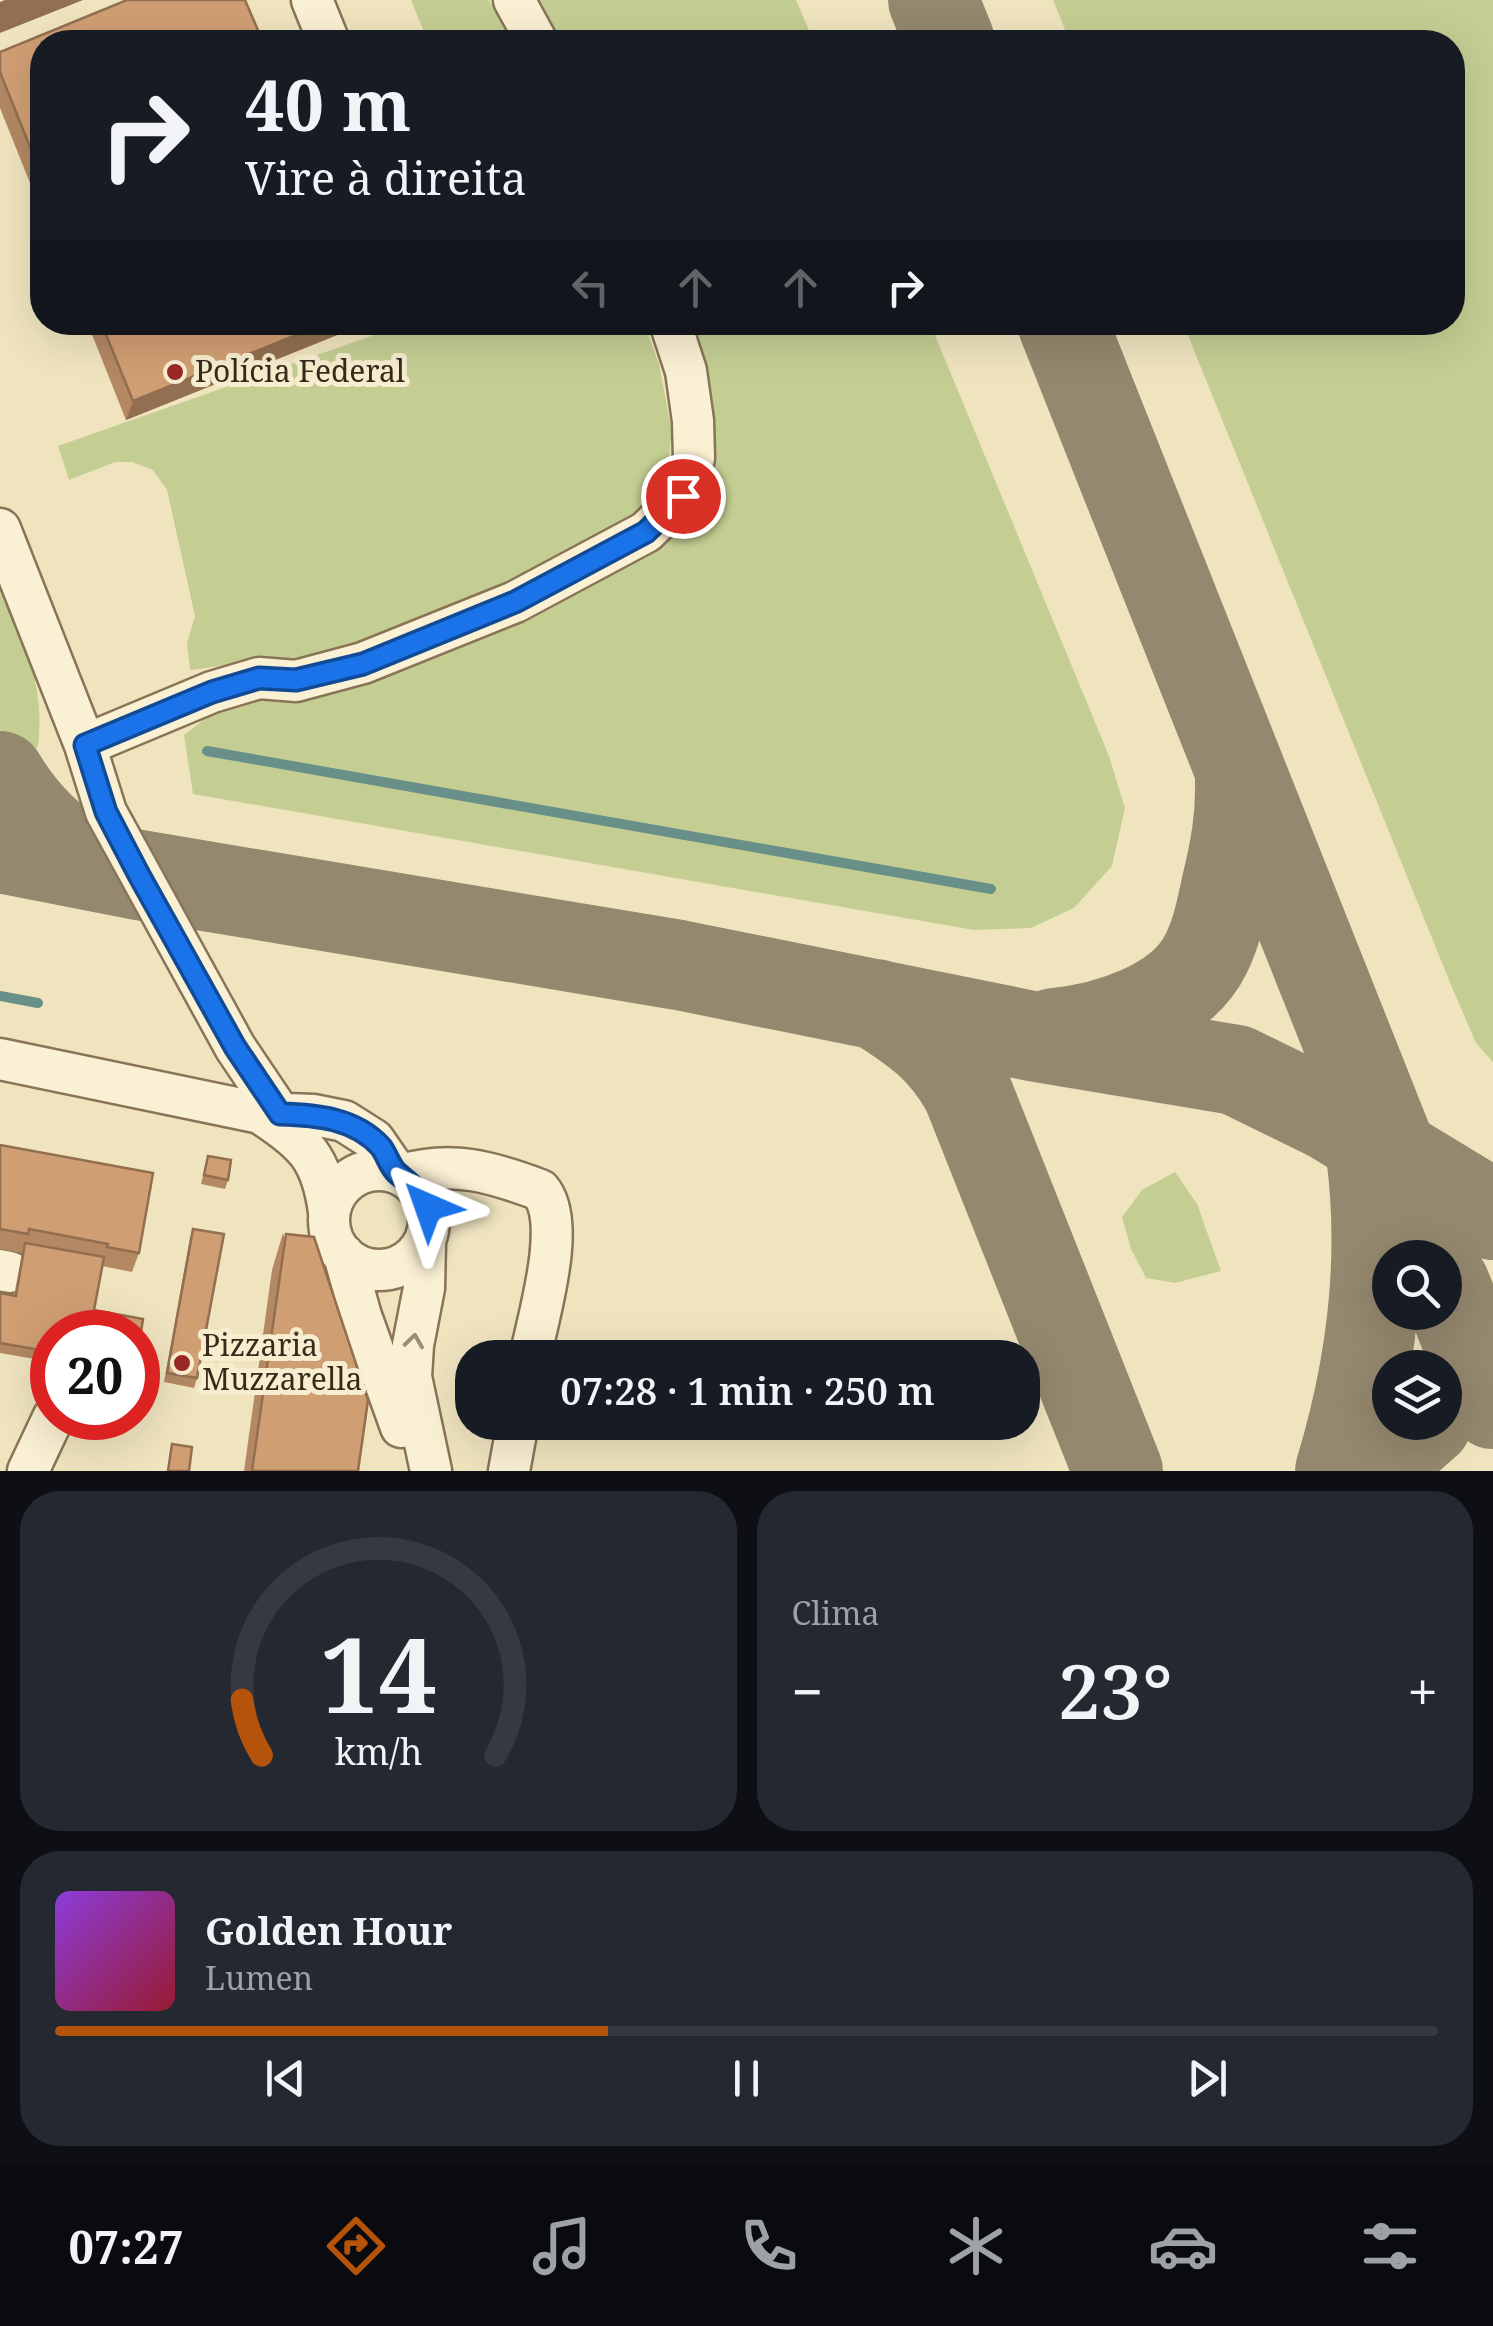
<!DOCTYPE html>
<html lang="pt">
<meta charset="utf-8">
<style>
body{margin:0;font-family:"Noto Serif",serif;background:#242831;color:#f1f3f6;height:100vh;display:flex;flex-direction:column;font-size:38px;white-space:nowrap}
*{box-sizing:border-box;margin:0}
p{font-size:32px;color:#9ea1a6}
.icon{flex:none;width:55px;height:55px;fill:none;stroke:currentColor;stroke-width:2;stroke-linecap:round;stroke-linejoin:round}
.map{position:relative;height:1471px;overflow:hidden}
.drawer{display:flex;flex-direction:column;gap:20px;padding:20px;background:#0d0f14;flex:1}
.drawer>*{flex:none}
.hud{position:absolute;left:30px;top:30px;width:1435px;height:305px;border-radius:40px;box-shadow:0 10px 40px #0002;background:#171b24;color:#f1f3f6;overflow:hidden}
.controls{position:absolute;left:1372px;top:1240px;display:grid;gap:20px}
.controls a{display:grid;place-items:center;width:90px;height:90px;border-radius:50%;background:#171b24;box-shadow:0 10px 40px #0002;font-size:50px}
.speed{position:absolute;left:30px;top:1310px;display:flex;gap:20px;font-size:50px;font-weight:700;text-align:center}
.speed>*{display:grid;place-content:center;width:130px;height:130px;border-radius:50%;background:#171b24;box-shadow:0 10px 40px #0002;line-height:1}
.speed .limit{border:15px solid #d22;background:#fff;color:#111}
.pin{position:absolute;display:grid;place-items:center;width:85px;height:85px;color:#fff;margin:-42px;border:5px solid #fff;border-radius:50%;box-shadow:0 2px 10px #0007}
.me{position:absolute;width:110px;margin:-55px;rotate:317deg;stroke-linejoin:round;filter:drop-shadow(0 0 8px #0008)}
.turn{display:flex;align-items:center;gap:35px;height:210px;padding:0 50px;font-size:45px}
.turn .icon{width:130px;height:130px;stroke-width:2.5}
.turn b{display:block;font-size:70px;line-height:85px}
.lanes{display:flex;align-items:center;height:95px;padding:0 50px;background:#0003;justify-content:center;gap:50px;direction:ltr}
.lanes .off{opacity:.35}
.big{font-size:75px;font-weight:600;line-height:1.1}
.drawer .card{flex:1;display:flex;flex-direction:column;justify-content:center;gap:15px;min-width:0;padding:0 35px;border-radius:40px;background:#242831}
.drawer .dial{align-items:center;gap:0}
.dial svg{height:260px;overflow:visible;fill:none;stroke:#363941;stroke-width:7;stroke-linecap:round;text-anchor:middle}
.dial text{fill:#f1f3f6;stroke:none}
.song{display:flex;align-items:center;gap:30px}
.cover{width:120px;height:120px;border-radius:15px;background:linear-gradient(135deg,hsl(270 70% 55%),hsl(350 70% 35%))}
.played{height:10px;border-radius:5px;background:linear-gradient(90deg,#b45309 40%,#363941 40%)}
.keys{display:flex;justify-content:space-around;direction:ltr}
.heat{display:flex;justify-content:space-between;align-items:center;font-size:55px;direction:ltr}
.drawer .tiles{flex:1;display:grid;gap:20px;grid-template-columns:1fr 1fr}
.card:last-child{grid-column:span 2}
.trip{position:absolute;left:455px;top:1340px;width:585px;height:100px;border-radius:40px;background:#171b24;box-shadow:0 10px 40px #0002;font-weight:600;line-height:100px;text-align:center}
.tabs{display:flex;height:160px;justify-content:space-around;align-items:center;background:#090b0e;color:#9ea1a6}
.tabs .icon{width:70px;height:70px}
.tabs .active{color:#b45309}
.tabs b{font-size:45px;color:#f1f3f6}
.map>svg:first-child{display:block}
.green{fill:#c4ce93}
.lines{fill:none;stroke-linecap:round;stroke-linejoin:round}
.stream{stroke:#699088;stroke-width:10}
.taxiway{stroke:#94886e;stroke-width:90}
.minor-casing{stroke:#897457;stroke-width:45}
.minor{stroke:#faf0d3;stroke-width:40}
.wall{fill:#b38863}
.shaded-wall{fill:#926f50}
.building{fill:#d09e73;stroke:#926f50;stroke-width:2.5}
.oneway{stroke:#998e78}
.route-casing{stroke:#114b97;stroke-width:25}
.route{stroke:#1a73e8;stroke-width:18}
.poi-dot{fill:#9b2924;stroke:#f7edcf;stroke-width:4}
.labels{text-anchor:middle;stroke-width:10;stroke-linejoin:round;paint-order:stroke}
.poi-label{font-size:30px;fill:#382b1c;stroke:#f7edcf;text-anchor:start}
</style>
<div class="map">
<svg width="1493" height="1471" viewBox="0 0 1493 1471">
<rect width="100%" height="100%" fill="#f0e4bf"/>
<path class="green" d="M411 0H489L513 42H428Z
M513 0H796L814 42H536Z
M1053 0H1493V1062L1476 1043 1451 985 1183 323 1452 322V42H1070Z
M411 322 644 323 659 364 672 432 665 485 635 524 559 565 323 665H229L190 670 187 643 195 616 167 490 153 470 132 462H115L69 480 58 446Z
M672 323H930L1109 756 1125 808 1112 866 1074 908 1031 928 974 930 193 794 184 735 206 718 678 510Z
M0 583C22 641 46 683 38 746L27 756 12 759 0 729Z
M1175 1172 1197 1204 1221 1271 1175 1283 1146 1278 1131 1249 1122 1217 1142 1190Z"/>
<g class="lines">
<path class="stream" d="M207 751 991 889
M0 996 38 1003"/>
<path class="taxiway" d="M933 0 950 42
M1062 322 1434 1258
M0 776C22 813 54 847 94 864
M0 848 139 875 679 965 1032 1036 1236 1070 1330 1116 1493 1215
M876 1004C917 1030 943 1048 967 1091L1118 1471
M1054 1033C1107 1028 1181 1005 1206 954 1217 932 1221 910 1226 887 1235 850 1241 818 1240 780
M1445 1285 1493 1404
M1340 1471C1371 1369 1385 1261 1371 1154
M1371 1471 1427 1422"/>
<g class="minor-casing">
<path id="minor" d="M312 0 329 42
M514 0 537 42
M0 529 85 745 106 812 235 1047 280 1114
M85 745 212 692 259 678 296 681 363 663 515 602 646 532 683 496 694 458 693 421 686 371 670 322
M0 1059 260 1113 314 1115 344 1121 374 1140 396 1172
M260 1113C305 1142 322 1158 329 1212
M329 1220a50 50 0 1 1 100 0a50 50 0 1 1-100 0Z
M402 1175C452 1160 492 1172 540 1190 568 1222 538 1317 530 1358
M425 1242 424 1288 413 1345 411 1377 431 1471
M344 1255 361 1316 401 1427
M0 1270 10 1272
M28 1471 53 1418
M509 1471 518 1422"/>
</g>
<use href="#minor" class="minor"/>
</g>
<path class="wall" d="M42 42V213L0 108V52Z
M87 322H363L362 325 126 420Z
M0 1145 139 1253 132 1272 102 1266 52 1332V1362L0 1353V1293L14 1296 23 1248 22 1253 0 1249Z
M208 1156 228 1180 225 1189 201 1184Z
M193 1229 197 1378 194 1388 164 1382 190 1238Z
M283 1233 358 1471H244L272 1270Z"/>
<path class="shaded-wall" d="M5 0H83L0 33V2Z
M328 322H363L362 325 126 420 133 401Z"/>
<path class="building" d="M127 0H245L263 42H42V177L0 72V52Z
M101 322H328L133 401Z
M0 1145 153 1173 139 1253 107 1247 108 1244 29 1229 28 1234 0 1229Z
M208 1156 231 1160 228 1180 204 1175Z
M193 1229 224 1234 197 1378 167 1373Z
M286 1234 314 1237 368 1400 358 1471H252Z
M25 1243 104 1257 94 1310 143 1319 138 1352V1332H52V1352L0 1343V1293L16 1296Z
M172 1444 192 1447 189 1471H168Z"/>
<defs><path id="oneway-chevron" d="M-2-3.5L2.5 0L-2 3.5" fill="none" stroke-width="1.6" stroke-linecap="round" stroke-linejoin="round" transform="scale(2.5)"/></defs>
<use class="oneway" href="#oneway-chevron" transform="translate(414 1341) rotate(-82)"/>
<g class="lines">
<g class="route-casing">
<path id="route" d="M428 1207C419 1190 411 1185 397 1173 390 1167 387 1155 381 1147 355 1118 316 1115 280 1114L235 1047 139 875 106 812 85 745 212 692 259 678 296 680 363 664 515 602 646 532 683 496"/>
</g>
<use href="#route" class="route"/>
</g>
<g class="poi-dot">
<circle cx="175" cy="372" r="10"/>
<circle cx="182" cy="1363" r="10"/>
</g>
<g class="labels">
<g class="poi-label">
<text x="195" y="382">Polícia Federal</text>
<text x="202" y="1356">Pizzaria<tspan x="202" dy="34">Muzzarella</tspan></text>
</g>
</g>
</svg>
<div class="controls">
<a><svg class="icon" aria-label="search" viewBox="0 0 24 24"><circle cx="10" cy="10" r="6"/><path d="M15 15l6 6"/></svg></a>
<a><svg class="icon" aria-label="layers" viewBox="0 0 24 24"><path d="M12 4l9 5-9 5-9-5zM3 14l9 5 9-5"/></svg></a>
</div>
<div class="speed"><div class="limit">20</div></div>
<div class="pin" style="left:683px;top:496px;background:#d93025"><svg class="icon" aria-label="arrive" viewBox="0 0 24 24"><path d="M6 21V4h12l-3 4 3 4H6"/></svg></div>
<svg class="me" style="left:428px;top:1207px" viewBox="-20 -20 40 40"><path d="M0-17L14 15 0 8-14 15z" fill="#1a73e8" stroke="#fff" stroke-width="4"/></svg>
<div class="trip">07:28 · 1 min · 250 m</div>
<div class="hud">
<div class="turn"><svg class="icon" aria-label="right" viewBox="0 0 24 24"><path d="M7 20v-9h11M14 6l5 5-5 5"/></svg><div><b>40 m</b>Vire à direita</div></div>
<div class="lanes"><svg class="icon off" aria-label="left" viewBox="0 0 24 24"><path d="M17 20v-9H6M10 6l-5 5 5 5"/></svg><svg class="icon off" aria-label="ahead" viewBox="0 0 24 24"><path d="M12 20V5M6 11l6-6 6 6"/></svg><svg class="icon off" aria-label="ahead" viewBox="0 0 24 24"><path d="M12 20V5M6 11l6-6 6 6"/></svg><svg class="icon" aria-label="right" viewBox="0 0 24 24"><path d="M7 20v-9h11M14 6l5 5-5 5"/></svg></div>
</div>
</div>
<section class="drawer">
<div class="tiles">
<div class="card dial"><svg viewBox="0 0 100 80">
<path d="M14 69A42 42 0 1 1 86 69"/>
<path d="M14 69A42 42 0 0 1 8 52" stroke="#b45309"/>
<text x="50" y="56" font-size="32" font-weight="700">14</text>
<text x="50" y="72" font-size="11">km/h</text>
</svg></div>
<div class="card"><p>Clima</p>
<div class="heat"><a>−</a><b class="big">23°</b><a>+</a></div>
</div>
<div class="card">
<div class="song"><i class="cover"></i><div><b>Golden Hour</b><p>Lumen</p></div></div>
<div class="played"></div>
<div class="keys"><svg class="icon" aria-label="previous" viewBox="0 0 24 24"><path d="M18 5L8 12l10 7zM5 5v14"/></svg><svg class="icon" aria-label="pause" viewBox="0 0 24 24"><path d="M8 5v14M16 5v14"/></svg><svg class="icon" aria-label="next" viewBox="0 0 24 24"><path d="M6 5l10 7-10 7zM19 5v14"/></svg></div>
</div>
</div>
</section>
<nav class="tabs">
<b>07:27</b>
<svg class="icon active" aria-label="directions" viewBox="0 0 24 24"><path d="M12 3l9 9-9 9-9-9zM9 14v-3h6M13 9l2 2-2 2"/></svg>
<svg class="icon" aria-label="music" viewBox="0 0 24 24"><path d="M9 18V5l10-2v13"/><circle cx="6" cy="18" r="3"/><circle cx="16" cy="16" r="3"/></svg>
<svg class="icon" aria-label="phone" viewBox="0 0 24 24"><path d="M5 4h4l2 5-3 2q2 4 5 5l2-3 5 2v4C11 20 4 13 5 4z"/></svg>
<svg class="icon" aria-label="climate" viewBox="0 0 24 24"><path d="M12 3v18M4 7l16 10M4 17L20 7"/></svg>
<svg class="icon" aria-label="car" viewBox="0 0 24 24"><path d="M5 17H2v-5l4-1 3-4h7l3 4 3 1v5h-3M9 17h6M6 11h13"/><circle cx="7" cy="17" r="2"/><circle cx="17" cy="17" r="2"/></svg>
<svg class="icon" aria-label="filters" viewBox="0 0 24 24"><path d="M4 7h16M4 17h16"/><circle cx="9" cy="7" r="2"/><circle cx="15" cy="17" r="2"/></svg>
</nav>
